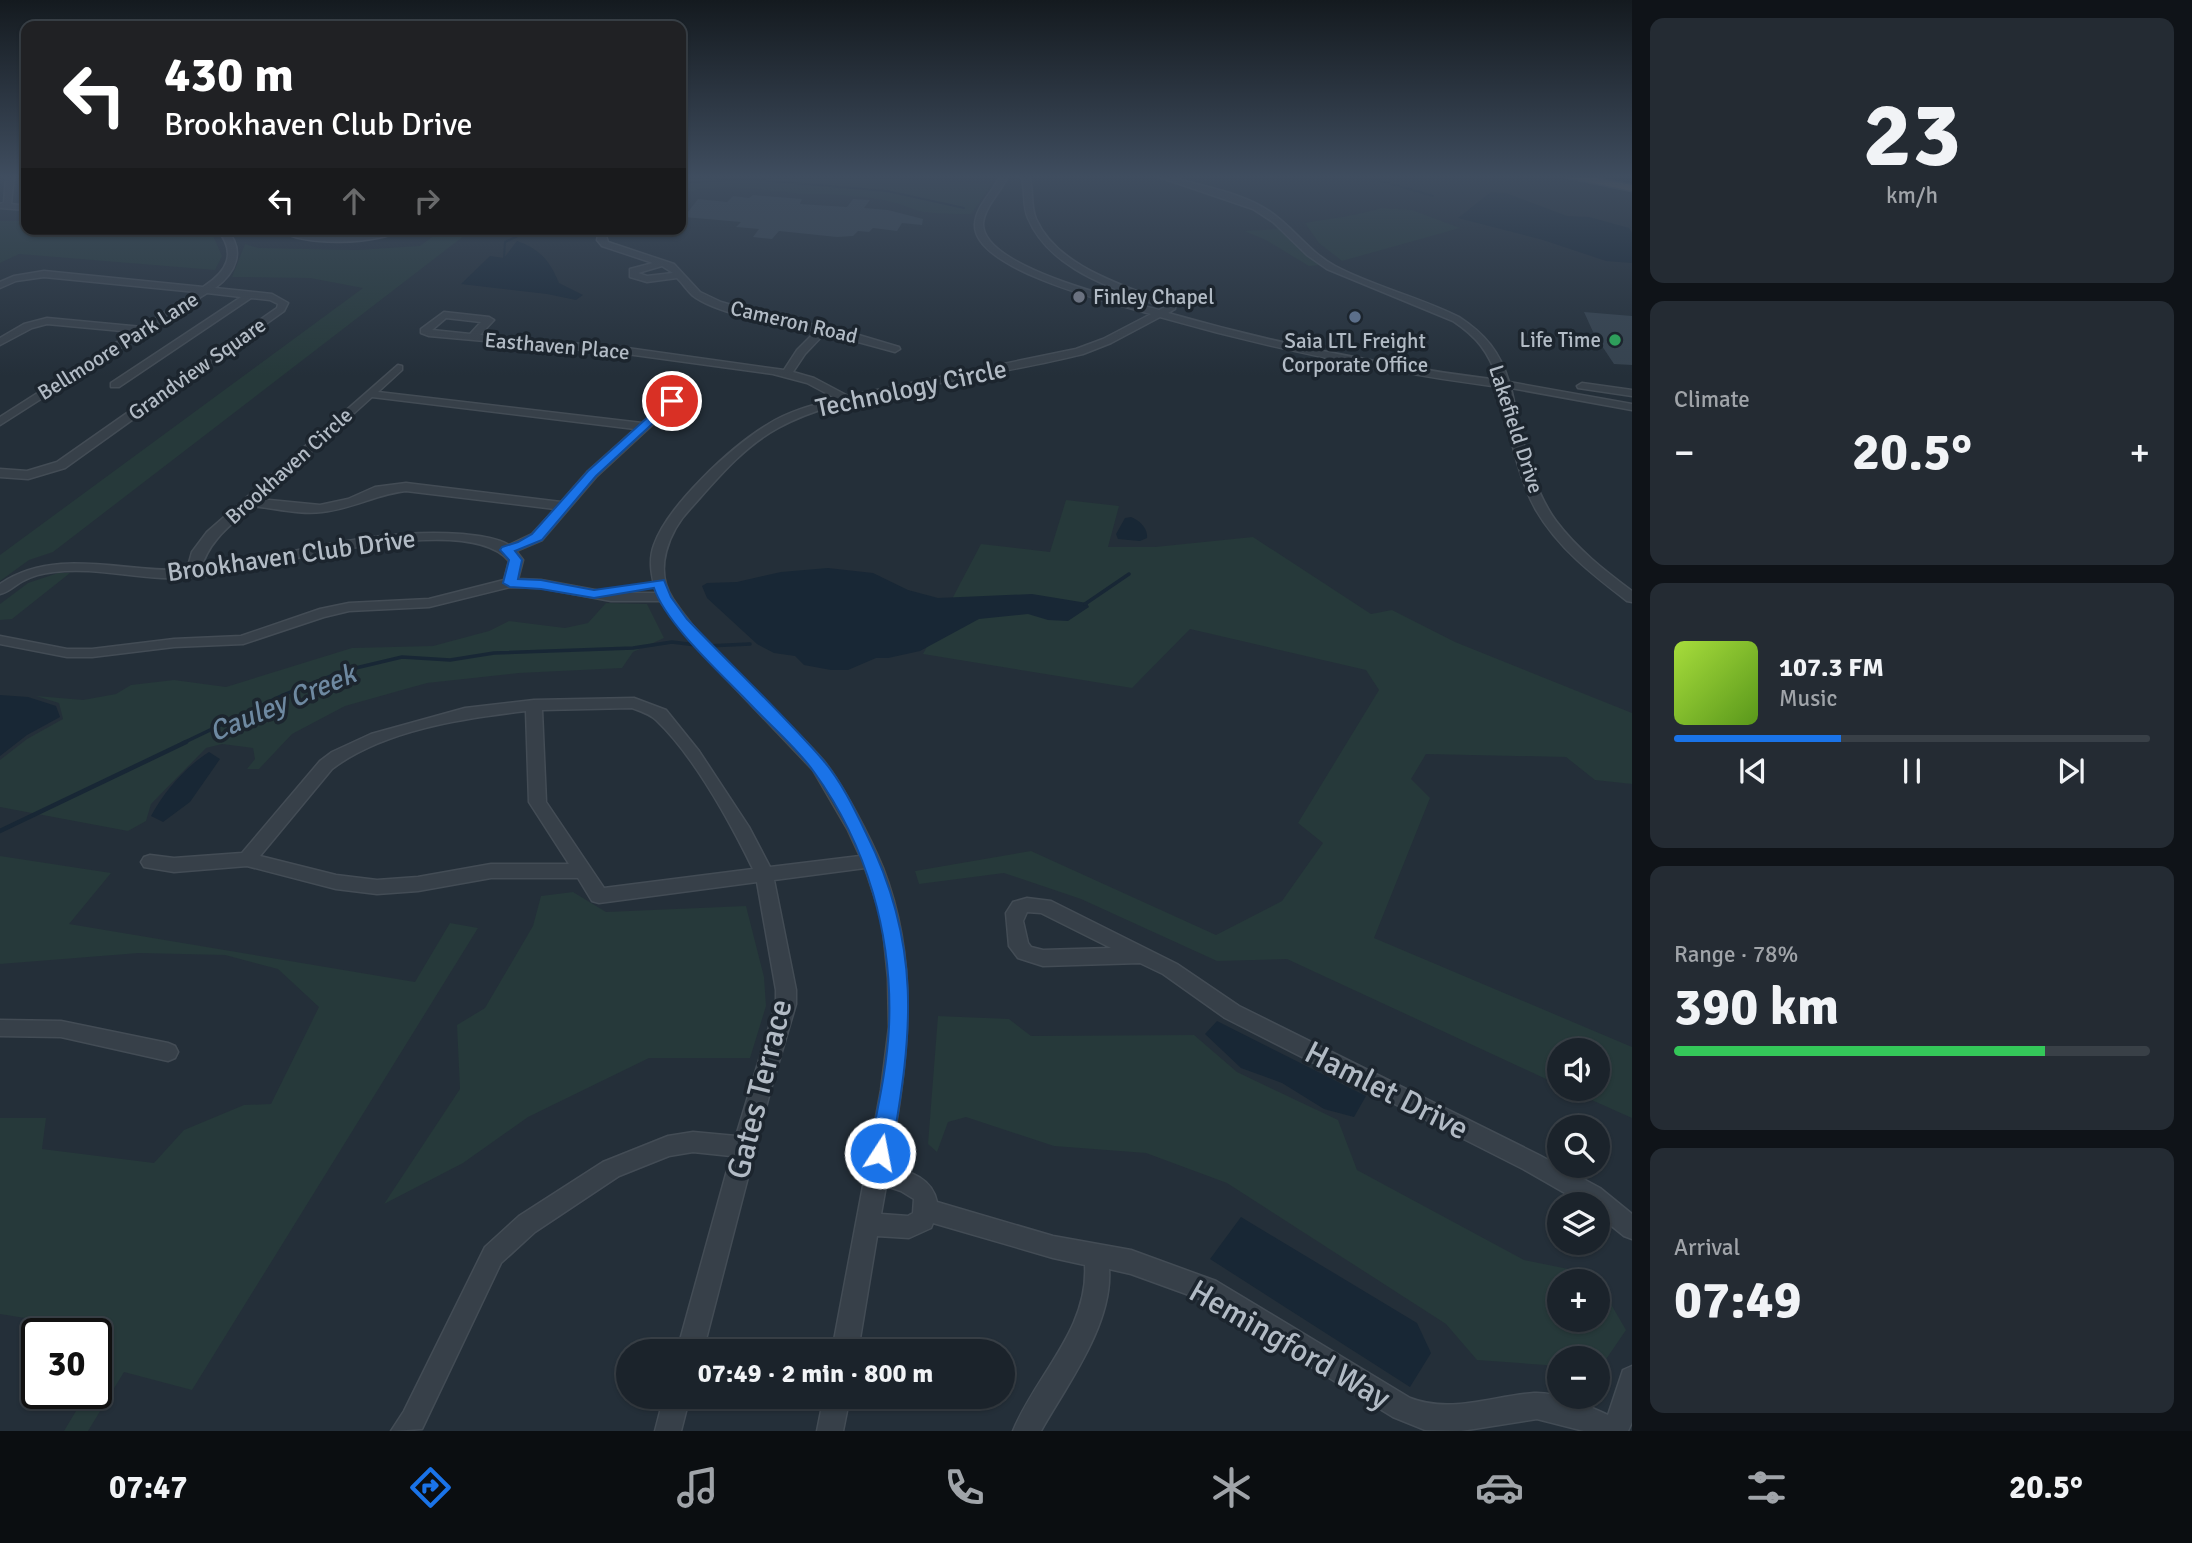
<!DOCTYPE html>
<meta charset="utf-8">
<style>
body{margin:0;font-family:Signika,sans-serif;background:#242b33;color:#f1f3f6;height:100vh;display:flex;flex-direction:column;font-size:26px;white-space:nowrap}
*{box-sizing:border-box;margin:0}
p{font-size:23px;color:#a0a4a9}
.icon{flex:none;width:38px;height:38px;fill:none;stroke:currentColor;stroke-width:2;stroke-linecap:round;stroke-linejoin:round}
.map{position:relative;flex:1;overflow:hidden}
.sheet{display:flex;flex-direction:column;gap:18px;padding:18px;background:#0f1318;width:560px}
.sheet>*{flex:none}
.banner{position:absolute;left:21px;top:21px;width:665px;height:214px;border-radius:14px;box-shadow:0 2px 5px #0004,0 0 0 2px #394047;background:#202124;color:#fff;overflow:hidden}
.fabs{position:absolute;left:1547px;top:1038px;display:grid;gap:14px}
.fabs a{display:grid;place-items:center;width:63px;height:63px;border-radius:50%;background:#1b232b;box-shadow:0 2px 5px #0004,0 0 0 2px #394047;font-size:35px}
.speed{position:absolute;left:21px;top:1318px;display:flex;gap:14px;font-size:35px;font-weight:700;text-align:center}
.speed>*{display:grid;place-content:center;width:91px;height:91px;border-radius:50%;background:#1b232b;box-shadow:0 2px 5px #0004,0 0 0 2px #394047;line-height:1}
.speed .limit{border:4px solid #111;border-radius:10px;background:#fff;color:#111}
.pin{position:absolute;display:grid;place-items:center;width:60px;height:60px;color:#fff;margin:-30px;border:4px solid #fff;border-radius:50%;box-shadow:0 2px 7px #0007}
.me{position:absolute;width:77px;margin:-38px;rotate:11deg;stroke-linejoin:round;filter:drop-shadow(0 0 5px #0008)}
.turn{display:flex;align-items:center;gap:24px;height:147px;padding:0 28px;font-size:32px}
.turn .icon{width:91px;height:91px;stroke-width:2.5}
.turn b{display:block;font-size:49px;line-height:60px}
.lanes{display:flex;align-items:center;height:66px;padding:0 28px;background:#0003;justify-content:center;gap:35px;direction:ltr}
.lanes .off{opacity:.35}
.big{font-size:52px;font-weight:800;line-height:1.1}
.sheet .card{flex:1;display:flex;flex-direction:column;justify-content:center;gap:10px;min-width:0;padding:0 24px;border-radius:14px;background:#242b33}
.sheet .dial{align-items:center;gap:0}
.dial b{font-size:91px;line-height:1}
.song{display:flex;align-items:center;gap:21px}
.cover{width:84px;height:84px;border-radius:10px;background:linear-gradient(135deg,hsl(80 70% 55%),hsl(90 70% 35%))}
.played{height:7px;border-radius:4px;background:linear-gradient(90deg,#1a73e8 35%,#394047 35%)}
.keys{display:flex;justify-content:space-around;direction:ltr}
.heat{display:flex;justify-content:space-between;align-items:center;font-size:38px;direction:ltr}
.charge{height:10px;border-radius:5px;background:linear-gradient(90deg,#34c759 78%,#394047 0)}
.trip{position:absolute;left:616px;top:1339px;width:399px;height:70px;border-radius:35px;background:#1b232b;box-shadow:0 2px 5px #0004,0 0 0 2px #394047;font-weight:800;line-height:70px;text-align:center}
.tabs{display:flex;height:112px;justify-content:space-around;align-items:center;background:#0b0e11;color:#a0a4a9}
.tabs .icon{width:49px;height:49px}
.tabs .selected{color:#1a73e8}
.tabs b{font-size:32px;color:#f1f3f6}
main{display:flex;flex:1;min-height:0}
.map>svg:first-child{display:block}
.green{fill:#26393a}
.water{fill:#182735}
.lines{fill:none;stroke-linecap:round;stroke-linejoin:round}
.stream-far2{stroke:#182735;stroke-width:2}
.stream-far1{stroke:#182735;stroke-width:3.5}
.stream{stroke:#182735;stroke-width:4.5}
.building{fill:#36434f}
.minor-casing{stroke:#434c55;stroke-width:3}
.highway-casing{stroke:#424b54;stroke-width:3}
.minor{fill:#374049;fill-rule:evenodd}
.highway{fill:#6f6255;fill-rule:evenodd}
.route{fill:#1a73e8;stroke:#114b97;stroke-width:2}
.worship-dot{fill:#6b7280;stroke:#1c252e;stroke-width:2.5}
.service-dot{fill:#5c6f8a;stroke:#1c252e;stroke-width:2.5}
.leisure-dot{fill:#2e9e5b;stroke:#1c252e;stroke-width:2.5}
.labels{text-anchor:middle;stroke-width:7;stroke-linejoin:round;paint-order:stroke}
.far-poi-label{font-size:21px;fill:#b2bbc5;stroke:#1c252e;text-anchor:start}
.far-street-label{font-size:21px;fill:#b2bbc5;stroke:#1c252e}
.street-label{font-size:26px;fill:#b2bbc5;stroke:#1c252e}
.water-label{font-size:28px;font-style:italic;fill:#6e89a1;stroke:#1c252e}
.near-street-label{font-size:32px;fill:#b2bbc5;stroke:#1c252e}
</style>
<main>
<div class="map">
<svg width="1632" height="1431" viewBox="0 0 1632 1431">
<rect width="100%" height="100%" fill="#242f39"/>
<path class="green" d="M681 176H843L992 184 971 214C965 215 924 213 919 211 908 208 899 203 888 201 861 195 836 195 808 194 766 192 723 180 681 194Z
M1381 208 1412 210 1460 228 1342 261 1319 243 1305 223C1331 218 1357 216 1381 208Z
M0 221H26V229H188L212 233 222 256 215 270 19 254 0 263Z
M443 229H473L53 552 29 560 0 581V555L363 288 310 278 232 277 245 244 258 248 357 250 420 246Z
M1279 229 1300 250 1321 265 1309 266 1266 240 1244 231Z
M1066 500 1119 506 1108 547H1155L1253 537 1371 614 1392 610 1455 642 1632 713V784L1595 780 1566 757 1426 754 1411 779 1430 798 1374 938 1632 1047V1118L1567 1089 1598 1088V1050H1559V1085L1287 959 1217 961 1081 899 1004 873 919 884 915 871 1031 851 1216 935 1282 901 1323 843 1298 823 1379 690 1366 670 1190 629 1132 688 923 654 981 544 1050 552Z
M58 573H70L12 619 0 620V604L28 583Z
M606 603 647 604 664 638 633 652 622 668 519 673 427 683 345 706 292 734 259 769H247L255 759 253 748 222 744 206 748 151 804 146 821 128 831 0 807V760L27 739 63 719 59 703 36 696 83 700 116 694 131 685 174 680 226 687 352 648 433 646 489 631 509 621 565 628 588 623Z
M0 856 111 873 69 924 415 982 450 923 478 928 192 1390 124 1372 88 1431H64L79 1406V1393H96V1334L76 1333 75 1326 0 1314V1118H46L42 1149 154 1163 184 1130 244 1105 271 1104 319 1007 278 969 225 955 139 953 0 964Z
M573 892 606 912 746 906 764 977 766 1006 750 1058H649L528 1117 463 1163 384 1204 460 1089 457 1025 485 1008 533 926 541 896Z
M938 1016 1009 1019 1031 1036 1194 1035 1237 1072 1338 1120 1357 1170 1524 1260 1593 1274 1597 1281H1559V1320H1598V1282L1626 1330 1600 1368H1598V1358H1559V1366L1477 1360 1446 1324 1227 1183 1146 1153 1054 1146 966 1117 948 1122 937 1152 928 1144Z"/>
<path class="water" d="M1491 192 1506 193 1567 216 1589 217 1629 228 1632 233V263L1606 261 1543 240 1458 218Z
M517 241C540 249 550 261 559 283L583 295 576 300 547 294 461 284 490 256 504 258Z
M1131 517C1140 521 1148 528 1147 538L1140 541 1118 539 1116 534 1125 518Z
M828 568 873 573 908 590 938 598 1032 594 1087 603 1089 607 1068 621 1048 620 1028 614 979 619 920 651 888 658H876L848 670H831L804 665 795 656 774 653 757 644 707 598 702 586 707 583 737 582 781 572Z
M0 695 28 697 56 706 60 717 27 735 0 756Z
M209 752 220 759 190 802 163 822 151 816C164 792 185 767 209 752Z
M1217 1021 1366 1096 1354 1117 1324 1109 1282 1083 1241 1068 1205 1034Z
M1241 1217 1417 1323 1431 1353 1410 1387 1210 1259Z"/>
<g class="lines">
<path class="stream-far2" d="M1364 176 1433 196
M681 186 692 182 747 179 887 191 964 208
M504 258 505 242 533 229"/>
<path class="stream-far1" d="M1085 604 1129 574
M707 646 750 644
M183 743 283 695 343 671 402 657 450 660 494 653 633 648 672 642 696 645"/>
<path class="stream" d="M0 831 186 742"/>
</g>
<path class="building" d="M753 195 802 199 800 204 847 207 853 199 870 200 864 208 888 210 923 219 922 225 902 223 897 231 873 228 869 232 858 231 853 236 837 237 779 231 772 239 753 237 759 229 736 227 741 222 684 217 698 199 727 202 733 196 749 198Z
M1584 312 1632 316V365L1614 364 1594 334Z"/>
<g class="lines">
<g class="minor-casing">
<path id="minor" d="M6 176H14L11 204 26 206V210L0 208V204L4 202Z
M1000 176H1008C1001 192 984 207 983 224 983 268 1124 300 1159 310L1169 305H1175V309L1168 313C1277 344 1385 366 1498 380 1489 352 1477 337 1453 321L1327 269 1307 255 1273 222 1253 209 1156 176H1168C1201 187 1239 191 1269 211 1293 227 1309 252 1335 266 1375 287 1419 297 1459 317 1485 334 1500 352 1509 382L1632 404V410L1511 388C1521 432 1529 484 1556 521 1577 549 1605 571 1632 591V602L1627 601C1593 575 1558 548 1536 510 1516 474 1509 427 1499 387 1384 372 1272 349 1160 317L1111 343 1083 354C1025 368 966 378 908 389 865 398 817 406 778 428 743 447 717 479 691 508 669 531 653 570 673 599 714 660 775 705 823 760 843 784 871 839 883 868 922 968 907 1064 889 1166 911 1172 932 1178 937 1202L1053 1236 1131 1250 1216 1281 1410 1398C1451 1414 1492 1396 1534 1393 1559 1392 1586 1405 1608 1415L1623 1370 1632 1366V1422L1628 1431H1584L1537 1419 1461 1431 1425 1430 1393 1417 1200 1299 1131 1274 1109 1269C1113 1324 1067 1385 1041 1431H1013C1036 1375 1089 1329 1085 1265L1053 1258 933 1223 931 1228 909 1238 877 1236 858 1351H832L881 1090 889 1027 888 978 882 919 865 868 774 880 796 990V1004L770 1092 703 1351H677L731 1156 693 1152 669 1156 619 1176 535 1232 501 1263 422 1429 391 1431 404 1411 485 1247 519 1216 603 1162 668 1136 693 1132 736 1136 776 1004V990L757 882 599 903 592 901 578 878H491L418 891 377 894 336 889 247 866 174 872 144 867 141 862 144 857 150 855 174 858 242 853 320 761 332 752 371 734 465 708 534 700 634 698 666 710 699 751 749 827 770 867 860 856 848 830 813 770 697 648 660 601H611L541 588 510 587 429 607 349 611 324 617 243 644 174 647 92 657H67L0 644V636L67 649H92L174 639 241 636 320 609 349 603 429 599 504 580 509 561C466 508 261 570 198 577 149 583 101 566 54 572 43 573 32 576 23 581 15 585 9 592 0 594V584C56 546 124 573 187 570L192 552 207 532 398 365 402 366V370L378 392 642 423 668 399H676V403L596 477 542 540 516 551 523 560 518 579 541 580 611 593H656C652 577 648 561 654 545 668 505 731 447 767 425 788 411 813 405 837 399L807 383 773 374 627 354 429 336 421 333V329L444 312 489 317 494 320 480 335 627 348 784 370 797 350 816 331C784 325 717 315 692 295 687 290 682 283 677 278L647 282 630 277V269L653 263 602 246 597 240 598 235 606 229 615 230 606 236 608 242 674 264 700 292 721 302 759 313 852 333 899 347 900 349 895 352 825 333 805 354 793 372 814 378 848 396 1076 349 1103 339 1151 314C1116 304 972 270 975 224 976 206 993 192 1000 176ZM662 266 673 273 647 276 638 273ZM446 318 481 322 470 334 432 330ZM372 397 635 429 588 471 561 502 406 483 375 487 348 499 320 505 259 499ZM406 491 555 509 532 534 509 545C495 537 478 536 462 534 373 527 288 555 201 569 209 540 231 525 252 506 274 508 300 515 322 512 352 509 377 494 406 491ZM632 708C640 711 650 714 656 720 694 756 730 822 753 869L604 888 546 802 542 710ZM526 711 529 802 569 864H491L418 877 377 880 336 875 260 856 332 769C383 730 464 718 526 711ZM886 1186 901 1191 914 1199 913 1213 908 1216 881 1214Z
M1021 176H1029C1034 190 1030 205 1036 219 1057 265 1117 283 1160 300V304H1154C1108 286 1049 268 1028 218 1022 205 1026 190 1021 176Z
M217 229H226C246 250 236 273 215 288L272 294 288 303 284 311 65 468 28 479 0 477V469L27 471 57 462 277 308 278 304 270 300 251 298 119 387H111V383L241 297 207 293 0 425V417L133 332 47 324 32 328 0 345V338L24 324 47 318 142 327 196 292 44 277 16 281 0 288V282L14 276 44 271 203 287C228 271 237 253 217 229Z
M278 229 322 236 405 229C379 244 302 248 278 229Z
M1582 383 1632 390V396L1578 388 1577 386Z
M1027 898 1051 901 1177 964 1239 1006 1539 1155 1600 1188 1632 1214V1239L1624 1236 1598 1215V1204H1584L1523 1169 1225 1018 1163 974 1140 963 1043 966 1018 958 1009 946 1006 913 1013 902ZM1027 912 1041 913 1111 948 1043 950 1031 947 1028 943 1023 921Z
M0 1020 61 1021 168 1043 175 1046 178 1052 175 1058 168 1061 61 1037 0 1036Z
M664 1396H690L681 1431H655Z
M824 1396H850L843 1431H817Z"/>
</g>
<g class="highway-casing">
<path id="highway" d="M1560 176H1585L1632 185V191Z"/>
</g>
<use href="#minor" class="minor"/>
<use href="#highway" class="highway"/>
</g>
<linearGradient id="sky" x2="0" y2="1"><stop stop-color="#141a1f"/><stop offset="0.47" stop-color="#3f4d5f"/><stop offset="1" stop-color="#3f4d5f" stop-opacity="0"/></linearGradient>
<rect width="1632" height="376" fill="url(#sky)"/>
<path class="route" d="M668 399 677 401 596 476 542 540 515 551 522 560 518 579 541 580 594 590 664 580 671 597 687 619C732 666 780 711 823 760 841 781 854 808 866 833 922 945 913 1033 891 1153L888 1160 880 1163 872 1160 869 1153C877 1111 887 1069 889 1027 893 936 867 845 814 772 797 748 772 727 752 706 724 676 667 626 654 588L594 598 541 589 510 587 503 583 509 560 500 550 502 547 518 542 532 534 588 471Z"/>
<circle class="worship-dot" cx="1079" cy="297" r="7"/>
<circle class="service-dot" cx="1355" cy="317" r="7"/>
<circle class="leisure-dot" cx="1615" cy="340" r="7"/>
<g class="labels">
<g class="far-poi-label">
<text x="1093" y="304">Finley Chapel</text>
<text x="1601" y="347" text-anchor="end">Life Time</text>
<text x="1355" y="348" text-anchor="middle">Saia LTL Freight<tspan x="1355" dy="24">Corporate Office</tspan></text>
</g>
<g class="far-street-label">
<text transform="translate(794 322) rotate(13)" y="7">Cameron Road</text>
<text transform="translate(118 346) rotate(-32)" y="7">Bellmoore Park Lane</text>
<text transform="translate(557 346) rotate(5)" y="7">Easthaven Place</text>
<text transform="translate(197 369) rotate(-35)" y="7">Grandview Square</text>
<text transform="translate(1516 429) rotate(72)" y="7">Lakefield Drive</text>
<text transform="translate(289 466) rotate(-42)" y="7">Brookhaven Circle</text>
</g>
<g class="street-label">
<text transform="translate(911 388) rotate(-12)" y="9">Technology Circle</text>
<text transform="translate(291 555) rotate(-8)" y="9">Brookhaven Club Drive</text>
</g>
<g class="water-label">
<text transform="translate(282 702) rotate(-23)" y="10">Cauley Creek</text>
</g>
<g class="near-street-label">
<text transform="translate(759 1089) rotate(-76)" y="11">Gates Terrace</text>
<text transform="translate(1387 1090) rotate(27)" y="11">Hamlet Drive</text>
<text transform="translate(1290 1344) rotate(30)" y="11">Hemingford Way</text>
</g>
</g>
</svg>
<div class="fabs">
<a><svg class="icon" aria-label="sound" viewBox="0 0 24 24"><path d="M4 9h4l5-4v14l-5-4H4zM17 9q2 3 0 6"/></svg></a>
<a><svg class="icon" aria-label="search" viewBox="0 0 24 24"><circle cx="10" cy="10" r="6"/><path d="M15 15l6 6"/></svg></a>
<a><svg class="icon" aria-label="layers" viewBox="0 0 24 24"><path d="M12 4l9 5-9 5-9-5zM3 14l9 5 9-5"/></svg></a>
<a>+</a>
<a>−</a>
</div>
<div class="speed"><div class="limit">30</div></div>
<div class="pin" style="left:672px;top:401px;background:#d93025"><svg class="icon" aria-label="arrive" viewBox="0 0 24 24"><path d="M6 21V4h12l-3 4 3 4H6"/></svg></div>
<svg class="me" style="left:880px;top:1153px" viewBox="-20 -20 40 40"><circle r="17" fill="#1a73e8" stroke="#fff" stroke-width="3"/><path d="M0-11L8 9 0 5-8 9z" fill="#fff"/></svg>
<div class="trip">07:49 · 2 min · 800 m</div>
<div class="banner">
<div class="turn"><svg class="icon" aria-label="left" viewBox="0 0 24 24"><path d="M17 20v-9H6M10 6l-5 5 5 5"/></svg><div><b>430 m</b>Brookhaven Club Drive</div></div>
<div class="lanes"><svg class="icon" aria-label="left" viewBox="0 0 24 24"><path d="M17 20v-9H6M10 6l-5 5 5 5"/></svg><svg class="icon off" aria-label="ahead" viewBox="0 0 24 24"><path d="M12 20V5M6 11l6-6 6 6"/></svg><svg class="icon off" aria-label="right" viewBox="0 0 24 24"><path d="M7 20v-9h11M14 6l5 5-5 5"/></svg></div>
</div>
</div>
<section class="sheet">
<div class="card dial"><b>23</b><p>km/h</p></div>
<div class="card"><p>Climate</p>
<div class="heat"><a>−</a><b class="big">20.5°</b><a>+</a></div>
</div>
<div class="card">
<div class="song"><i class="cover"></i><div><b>107.3 FM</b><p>Music</p></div></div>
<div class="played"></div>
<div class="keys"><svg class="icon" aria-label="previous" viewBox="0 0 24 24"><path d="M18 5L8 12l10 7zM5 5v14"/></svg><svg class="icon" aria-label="pause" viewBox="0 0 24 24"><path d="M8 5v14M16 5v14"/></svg><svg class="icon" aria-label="next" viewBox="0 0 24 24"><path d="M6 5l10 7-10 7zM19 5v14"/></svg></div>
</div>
<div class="card"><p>Range · 78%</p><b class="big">390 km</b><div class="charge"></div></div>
<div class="card"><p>Arrival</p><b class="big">07:49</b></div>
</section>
</main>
<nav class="tabs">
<b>07:47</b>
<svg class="icon selected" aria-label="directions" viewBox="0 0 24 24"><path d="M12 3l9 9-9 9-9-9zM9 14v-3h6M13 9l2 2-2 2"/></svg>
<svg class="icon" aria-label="music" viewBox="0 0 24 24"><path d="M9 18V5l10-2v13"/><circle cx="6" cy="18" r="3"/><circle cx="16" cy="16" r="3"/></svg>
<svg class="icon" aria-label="phone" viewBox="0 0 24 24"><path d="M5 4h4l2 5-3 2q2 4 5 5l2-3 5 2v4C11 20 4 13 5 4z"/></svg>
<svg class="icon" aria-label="climate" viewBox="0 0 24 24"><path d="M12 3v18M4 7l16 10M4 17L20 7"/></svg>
<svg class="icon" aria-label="car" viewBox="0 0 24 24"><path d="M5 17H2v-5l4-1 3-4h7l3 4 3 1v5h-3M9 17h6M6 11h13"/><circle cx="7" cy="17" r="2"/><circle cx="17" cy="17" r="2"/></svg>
<svg class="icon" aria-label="filters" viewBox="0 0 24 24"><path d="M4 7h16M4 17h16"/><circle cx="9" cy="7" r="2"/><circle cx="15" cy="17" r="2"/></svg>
<b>20.5°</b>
</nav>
